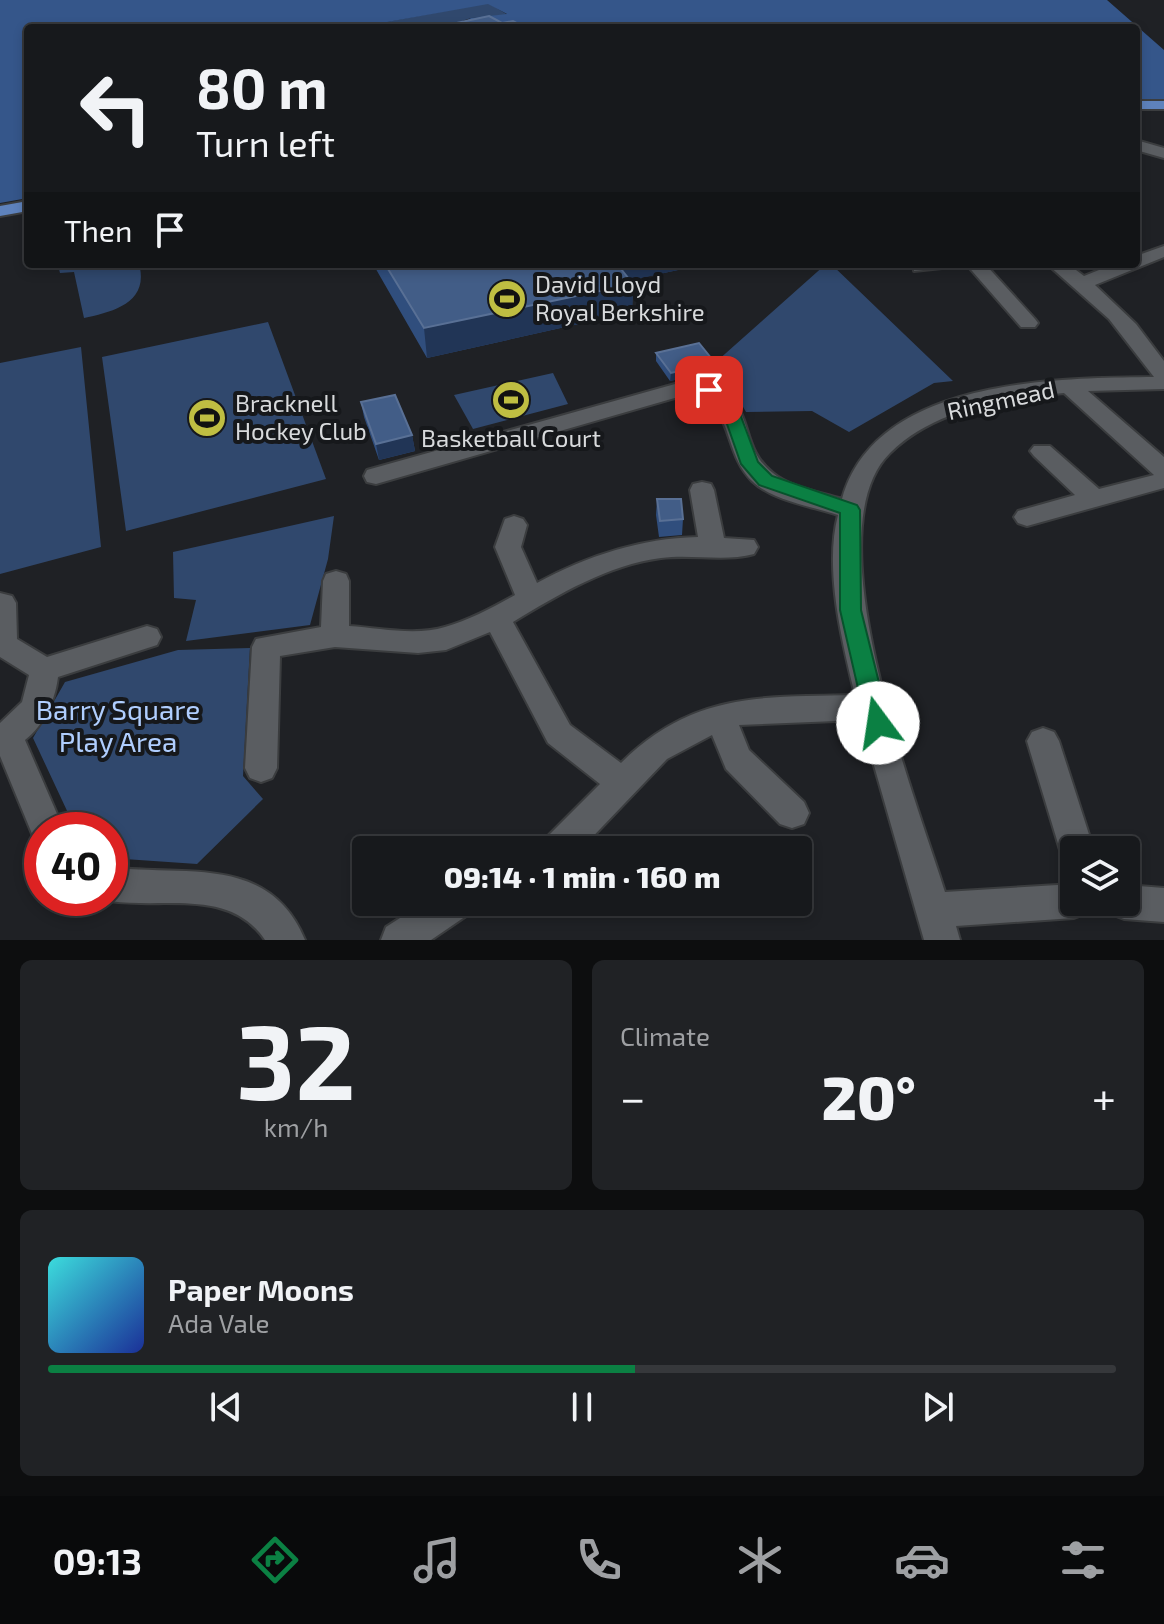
<!DOCTYPE html>
<meta charset="utf-8">
<style>
body{margin:0;font-family:"Exo 2",sans-serif;background:#202225;color:#f1f3f6;height:100vh;display:flex;flex-direction:column;font-size:30px;white-space:nowrap}
*{box-sizing:border-box;margin:0}
p{font-size:26px;color:#9ea0a3}
.icon{flex:none;width:44px;height:44px;fill:none;stroke:currentColor;stroke-width:2;stroke-linecap:round;stroke-linejoin:round}
.map{position:relative;height:940px;overflow:hidden}
.panel{display:flex;flex-direction:column;gap:20px;padding:20px;background:#0d0e0f;flex:1}
.panel>*{flex:none}
.banner{position:absolute;left:24px;top:24px;width:1116px;height:244px;border-radius:8px;box-shadow:0 4px 12px #0003,0 0 0 2px #36383b;background:#17191c;color:#f1f3f6;overflow:hidden}
.fabs{position:absolute;left:1060px;top:836px;display:grid;gap:16px}
.fabs a{display:grid;place-items:center;width:80px;height:80px;border-radius:8px;background:#17191c;box-shadow:0 4px 12px #0003,0 0 0 2px #36383b;font-size:40px}
.speed{position:absolute;left:24px;top:812px;display:flex;gap:16px;font-size:40px;font-weight:700;text-align:center}
.speed>*{display:grid;place-content:center;width:104px;height:104px;border-radius:50%;background:#17191c;box-shadow:0 4px 12px #0003,0 0 0 2px #36383b;line-height:1}
.speed .limit{border:12px solid #d22;background:#fff;color:#111}
.pin{position:absolute;display:grid;place-items:center;width:68px;height:68px;color:#fff;margin:-34px;border-radius:16px;box-shadow:0 4px 12px #0006}
.me{position:absolute;width:88px;margin:-44px;rotate:346deg;stroke-linejoin:round;filter:drop-shadow(0 0 6px #0008)}
.turn{display:flex;align-items:center;gap:28px;height:168px;padding:0 40px;font-size:36px}
.turn .icon{width:104px;height:104px;stroke-width:2.5}
.turn b{display:block;font-size:56px;line-height:68px}
.then{display:flex;align-items:center;height:76px;padding:0 40px;background:#0003;gap:16px;font-size:30px}
.big{font-size:60px;font-weight:800;line-height:1.1}
.panel .tile{flex:1;display:flex;flex-direction:column;justify-content:center;gap:12px;min-width:0;padding:0 28px;border-radius:12px;background:#202225}
.panel .dial{align-items:center;gap:0}
.dial b{font-size:104px;line-height:1}
.song{display:flex;align-items:center;gap:24px}
.cover{width:96px;height:96px;border-radius:12px;background:linear-gradient(135deg,hsl(180 70% 55%),hsl(230 70% 35%))}
.played{height:8px;border-radius:4px;background:linear-gradient(90deg,#0b8043 55%,#36383b 55%)}
.keys{display:flex;justify-content:space-around;direction:ltr}
.heat{display:flex;justify-content:space-between;align-items:center;font-size:44px;direction:ltr}
.panel .tiles{flex:1;display:grid;gap:20px;grid-template-columns:1fr 1fr}
.tile:last-child{grid-column:span 2}
.trip{position:absolute;left:352px;top:836px;width:460px;height:80px;border-radius:8px;background:#17191c;box-shadow:0 4px 12px #0003,0 0 0 2px #36383b;font-weight:800;line-height:80px;text-align:center}
.dock{display:flex;height:128px;justify-content:space-around;align-items:center;background:#090a0b;color:#9ea0a3}
.dock .icon{width:56px;height:56px}
.dock .on{color:#0b8043}
.dock b{font-size:36px;color:#f1f3f6}
.map>svg:first-child{display:block}
.green{fill:#30486d}
.forest{fill:#35568a}
.lines{fill:none;stroke-linecap:round;stroke-linejoin:round}
.minor-casing{stroke:#3b3d3f;stroke-width:4}
.major-casing{stroke:#3b3d3f;stroke-width:4}
.minor{fill:#5a5d61;fill-rule:evenodd}
.major{fill:#5e82bc;fill-rule:evenodd}
.wall{fill:#304e7d}
.shaded-wall{fill:#213556}
.building{fill:#425d87;stroke:#597095;stroke-width:2}
.route{fill:#0b8043;stroke:#07532c;stroke-width:2}
.labels{text-anchor:middle;stroke-width:8;stroke-linejoin:round;paint-order:stroke}
.poi-label{font-size:24px;fill:#d8dadc;stroke:#16181b;text-anchor:start}
.street-label{font-size:24px;fill:#d8dadc;stroke:#16181b}
.near-park-label{font-size:28px;fill:#b0cefe;stroke:#16181b}
</style>
<div class="map">
<svg width="1164" height="940" viewBox="0 0 1164 940">
<rect width="100%" height="100%" fill="#1f2125"/>
<path class="green" d="M488 3 508 15 471 18 442 28H380L375 24Z
M118 264 140 268C147 304 111 312 84 318L74 272 60 273 59 269Z
M826 264H831L953 381 934 383 849 432 812 411 746 412 717 361Z
M268 322 326 479 126 531 102 357Z
M81 347 101 547 0 574V363Z
M553 373 568 404 473 429 454 395Z
M334 516 328 559 310 625 186 641 196 600 174 598 173 552Z
M250 648 243 776 263 799 197 864 110 858V830H76L33 738 65 682 178 650Z"/>
<path class="forest" d="M0 0H1107L1164 50V101H1136V28H476L458 25 471 18 507 14 488 4 376 24 380 28H28V198L0 203Z"/>
<g class="lines">
<g class="minor-casing">
<path id="minor" d="M1136 140 1164 148V158L1136 150Z
M1164 246V257L1095 285 1136 324 1164 361V389L1088 391 1164 457V488L1027 526 1018 523 1014 517 1018 511 1075 495 1034 456 1030 451 1034 446H1050L1099 489 1154 475 1064 393 1054 394C996 401 934 410 890 453 811 530 916 799 945 892L1074 884V902H1091L1087 913 1074 918 956 926 960 940H924L861 720 739 725 749 750 804 802 809 813 804 824 792 828 780 824 726 769 712 735 667 759 580 850H540L545 839 600 784 548 743 490 632 446 650 418 653 335 647 280 656 277 768 272 778 261 782 250 778 245 768 252 647 256 639 321 627 323 581 326 574 336 571 346 574 349 581V626C379 628 416 636 445 627 470 620 493 607 515 595L495 547 505 519 514 516 523 519 527 525 521 547 537 583C587 556 641 538 698 537L690 490 693 484 702 482 711 484 714 490 724 538 754 540 758 547 754 554C725 562 692 554 661 558 608 565 559 594 513 622L570 725 621 763C692 692 762 697 855 695 842 642 824 568 838 515 811 506 773 501 752 481 722 451 736 410 692 393L376 484 367 482 364 476 367 470 693 379C764 397 732 441 773 473 791 488 820 492 842 499 875 379 1054 378 1154 377L1109 319 1047 264H1068L1084 276 1114 264H1136V256Z
M914 264H944L942 268 914 271Z
M966 264H985L1035 319 1038 323 1035 327H1021Z
M0 593 12 596 16 603 17 639 47 657 147 626 157 629 161 637 157 645 58 677C55 701 44 725 25 740L64 830H42V844L35 841 0 756V723L22 702 29 675 0 657Z
M1043 728 1054 732 1059 741 1094 850H1074V865L1065 861 1060 850 1027 741 1032 732Z
M110 867C184 877 269 853 305 940H265C230 888 165 909 110 901L103 898H110Z
M1126 885 1164 888V922L1124 919 1111 914 1106 902H1126Z
M425 902H474L469 914 431 940H381L386 927Z"/>
</g>
<g class="major-casing">
<path id="major" d="M1136 101H1164V109H1136Z
M28 201V211L0 216V206Z"/>
</g>
<use href="#minor" class="minor"/>
<use href="#major" class="major"/>
</g>
<path class="wall" d="M373 264H679L678 270 630 280 633 284 632 312 427 358Z
M656 353 714 371 670 381 656 361Z
M361 402 412 435 415 451 379 460 364 417Z
M657 499 683 519 682 535 659 537 656 515Z"/>
<path class="shaded-wall" d="M611 264H679L678 270 610 285Z
M633 284 632 312 427 358 424 328Z
M715 363 714 371 670 381 671 373Z
M412 435 415 451 379 460 376 444Z"/>
<path class="building" d="M489 16 502 23 513 21 526 28H441L438 27Z
M385 264H617L633 284 424 328Z
M699 343 715 363 671 373 656 353Z
M395 395 412 435 376 444 361 402Z
M657 499H681L683 519 660 521Z"/>
<path class="route" d="M709 385 734 398 758 462 772 476 857 505 860 510 861 610 889 723 886 730 878 732 869 730 866 723 840 610V513L759 485 741 464 720 404 701 390Z"/>
<defs>
<g id="stadium-disc" transform="scale(2)"><circle r="9.5" fill="#bfbe42" stroke="#16181b"/><path d="M0-5a6.5 5 0 1 0 0 10a6.5 5 0 1 0 0-10ZM-3.5-1.8h7v3.6h-7Z" fill="#111"/></g>
</defs>
<g fill-rule="evenodd">
<use href="#stadium-disc" x="507" y="299"/>
<use href="#stadium-disc" x="511" y="400"/>
<use href="#stadium-disc" x="207" y="418"/>
</g>
<g class="labels">
<g class="poi-label">
<text x="535" y="293">David Lloyd<tspan x="535" dy="28">Royal Berkshire</tspan></text>
<text x="235" y="412">Bracknell<tspan x="235" dy="28">Hockey Club</tspan></text>
<text x="511" y="447" text-anchor="middle">Basketball Court</text>
</g>
<g class="street-label">
<text transform="translate(1001 401) rotate(-12)" y="8">Ringmead</text>
</g>
<g class="near-park-label">
<text x="118" y="720">Barry Square<tspan x="118" dy="32">Play Area</tspan></text>
</g>
</g>
</svg>
<div class="fabs">
<a><svg class="icon" aria-label="layers" viewBox="0 0 24 24"><path d="M12 4l9 5-9 5-9-5zM3 14l9 5 9-5"/></svg></a>
</div>
<div class="speed"><div class="limit">40</div></div>
<div class="pin" style="left:709px;top:390px;background:#d93025"><svg class="icon" aria-label="arrive" viewBox="0 0 24 24"><path d="M6 21V4h12l-3 4 3 4H6"/></svg></div>
<svg class="me" style="left:878px;top:723px" viewBox="-20 -20 40 40"><circle r="19" fill="#fff"/><path d="M0-13L10 11 0 6-10 11z" fill="#0b8043"/></svg>
<div class="trip">09:14 · 1 min · 160 m</div>
<div class="banner">
<div class="turn"><svg class="icon" aria-label="left" viewBox="0 0 24 24"><path d="M17 20v-9H6M10 6l-5 5 5 5"/></svg><div><b>80 m</b>Turn left</div></div>
<div class="then">Then<svg class="icon" aria-label="arrive" viewBox="0 0 24 24"><path d="M6 21V4h12l-3 4 3 4H6"/></svg></div>
</div>
</div>
<section class="panel">
<div class="tiles">
<div class="tile dial"><b>32</b><p>km/h</p></div>
<div class="tile"><p>Climate</p>
<div class="heat"><a>−</a><b class="big">20°</b><a>+</a></div>
</div>
<div class="tile">
<div class="song"><i class="cover"></i><div><b>Paper Moons</b><p>Ada Vale</p></div></div>
<div class="played"></div>
<div class="keys"><svg class="icon" aria-label="previous" viewBox="0 0 24 24"><path d="M18 5L8 12l10 7zM5 5v14"/></svg><svg class="icon" aria-label="pause" viewBox="0 0 24 24"><path d="M8 5v14M16 5v14"/></svg><svg class="icon" aria-label="next" viewBox="0 0 24 24"><path d="M6 5l10 7-10 7zM19 5v14"/></svg></div>
</div>
</div>
</section>
<nav class="dock">
<b>09:13</b>
<svg class="icon on" aria-label="directions" viewBox="0 0 24 24"><path d="M12 3l9 9-9 9-9-9zM9 14v-3h6M13 9l2 2-2 2"/></svg>
<svg class="icon" aria-label="music" viewBox="0 0 24 24"><path d="M9 18V5l10-2v13"/><circle cx="6" cy="18" r="3"/><circle cx="16" cy="16" r="3"/></svg>
<svg class="icon" aria-label="phone" viewBox="0 0 24 24"><path d="M5 4h4l2 5-3 2q2 4 5 5l2-3 5 2v4C11 20 4 13 5 4z"/></svg>
<svg class="icon" aria-label="climate" viewBox="0 0 24 24"><path d="M12 3v18M4 7l16 10M4 17L20 7"/></svg>
<svg class="icon" aria-label="car" viewBox="0 0 24 24"><path d="M5 17H2v-5l4-1 3-4h7l3 4 3 1v5h-3M9 17h6M6 11h13"/><circle cx="7" cy="17" r="2"/><circle cx="17" cy="17" r="2"/></svg>
<svg class="icon" aria-label="filters" viewBox="0 0 24 24"><path d="M4 7h16M4 17h16"/><circle cx="9" cy="7" r="2"/><circle cx="15" cy="17" r="2"/></svg>
</nav>
